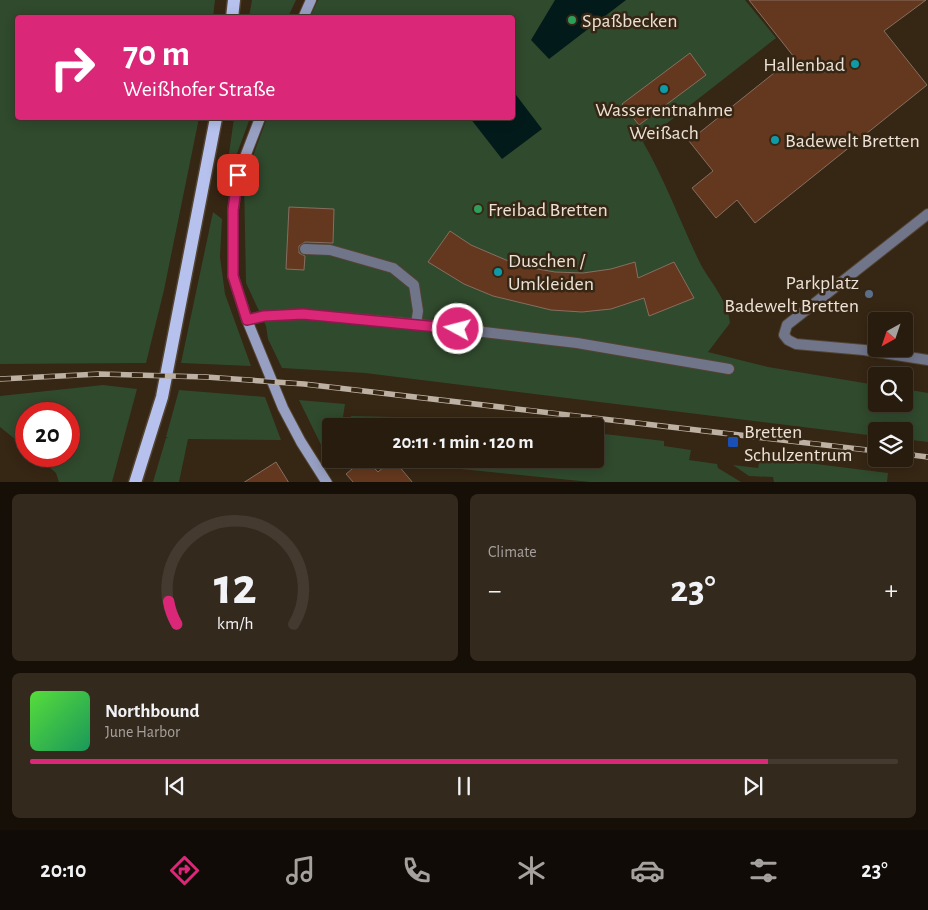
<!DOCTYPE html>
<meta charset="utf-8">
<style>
body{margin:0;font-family:"Alegreya Sans",sans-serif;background:#34291d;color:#f1f3f6;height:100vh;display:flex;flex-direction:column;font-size:19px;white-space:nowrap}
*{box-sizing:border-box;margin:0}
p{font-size:16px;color:#a5a19e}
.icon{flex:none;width:28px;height:28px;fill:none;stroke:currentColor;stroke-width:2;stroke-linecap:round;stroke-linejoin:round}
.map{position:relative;height:482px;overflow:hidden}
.details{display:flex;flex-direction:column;gap:12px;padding:12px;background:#160f08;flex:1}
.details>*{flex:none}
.top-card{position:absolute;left:15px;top:15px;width:500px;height:105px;border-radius:5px;box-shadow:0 2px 12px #0003,0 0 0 1px #443a2f;background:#db2777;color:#fff;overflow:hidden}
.needle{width:32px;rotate:220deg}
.buttons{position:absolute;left:868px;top:312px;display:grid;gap:10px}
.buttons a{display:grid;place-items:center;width:45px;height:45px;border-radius:5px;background:#281c0f;box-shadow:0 2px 12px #0003,0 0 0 1px #443a2f;font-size:25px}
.speed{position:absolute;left:15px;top:402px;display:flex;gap:10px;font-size:25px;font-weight:700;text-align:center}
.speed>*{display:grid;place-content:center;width:65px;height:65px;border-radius:50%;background:#281c0f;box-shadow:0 2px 12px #0003,0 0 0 1px #443a2f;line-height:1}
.speed .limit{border:8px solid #d22;background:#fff;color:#111}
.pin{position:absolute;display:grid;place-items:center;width:42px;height:42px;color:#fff;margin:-21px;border-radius:10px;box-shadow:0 2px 8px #0006}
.me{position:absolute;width:55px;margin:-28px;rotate:277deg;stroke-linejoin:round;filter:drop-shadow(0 0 4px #0008)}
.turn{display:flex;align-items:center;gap:18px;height:105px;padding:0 25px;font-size:22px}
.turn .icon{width:65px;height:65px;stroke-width:2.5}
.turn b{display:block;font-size:35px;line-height:42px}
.big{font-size:38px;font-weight:700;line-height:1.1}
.details .card{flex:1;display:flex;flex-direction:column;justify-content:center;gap:8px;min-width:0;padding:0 18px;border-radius:8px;background:#34291d}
.details .dial{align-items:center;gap:0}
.dial svg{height:130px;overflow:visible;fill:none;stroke:#443a2f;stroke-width:7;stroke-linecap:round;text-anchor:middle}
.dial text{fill:#f1f3f6;stroke:none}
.song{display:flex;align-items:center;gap:15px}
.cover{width:60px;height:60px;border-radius:8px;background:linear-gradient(135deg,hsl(110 70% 55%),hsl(150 70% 35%))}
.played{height:5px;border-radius:2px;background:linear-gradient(90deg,#db2777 85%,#443a2f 85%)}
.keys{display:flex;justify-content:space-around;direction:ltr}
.heat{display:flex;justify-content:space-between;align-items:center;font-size:28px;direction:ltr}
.details .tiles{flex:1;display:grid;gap:12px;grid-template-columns:1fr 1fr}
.card:last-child{grid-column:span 2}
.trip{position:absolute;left:322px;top:418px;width:282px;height:50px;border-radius:5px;background:#281c0f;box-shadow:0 2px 12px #0003,0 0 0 1px #443a2f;font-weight:700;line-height:50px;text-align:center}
.tabs{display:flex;height:80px;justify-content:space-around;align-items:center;background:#100b06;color:#a5a19e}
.tabs .icon{width:35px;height:35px}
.tabs .current{color:#db2777}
.tabs b{font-size:22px;color:#f1f3f6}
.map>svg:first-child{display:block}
.green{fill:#304a2d}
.water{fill:#031a1b}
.building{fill:#64381e;stroke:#876e60}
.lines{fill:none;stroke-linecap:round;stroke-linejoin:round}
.service-casing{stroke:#534433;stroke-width:12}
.secondary-casing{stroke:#534433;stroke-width:12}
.primary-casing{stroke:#534433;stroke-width:15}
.service{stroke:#70758a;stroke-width:10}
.secondary{stroke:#97a0c2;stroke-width:10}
.primary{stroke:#b6c1ed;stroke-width:12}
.rail-casing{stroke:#bdb1a4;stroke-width:5.5}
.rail{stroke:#362614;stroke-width:4;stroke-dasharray:11;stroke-linecap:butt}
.route-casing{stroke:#8e194d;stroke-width:12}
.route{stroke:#db2777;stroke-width:9}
.leisure-dot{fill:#2e9e5b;stroke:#362614;stroke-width:2}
.culture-dot{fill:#0f9aa8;stroke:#362614;stroke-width:2}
.service-dot{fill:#5c6f8a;stroke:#362614;stroke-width:2}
.transit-dot{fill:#1a4fb4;stroke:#362614;stroke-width:2}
.labels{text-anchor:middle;stroke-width:5;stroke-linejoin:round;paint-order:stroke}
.poi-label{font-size:20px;fill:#ece1d6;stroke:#362614;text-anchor:start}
</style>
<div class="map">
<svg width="928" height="483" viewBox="0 0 928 483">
<rect width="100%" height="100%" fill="#362614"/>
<path class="green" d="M0 0H215L213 17 18 18V118H199L164 290 146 363 0 364Z
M252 0H296L288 17H249Z
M318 0H745L776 38 643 142C665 180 680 221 699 261 709 281 728 300 730 323L708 352 768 367 876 385V404H904V389L928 393V442L904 439V431H876V436L365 373 282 368 268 339 266 326 246 283 244 180 267 118H512V18L310 17Z
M234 118H250L224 189Z
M213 212 222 219 220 257 225 294 251 366 181 363Z
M103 385 137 389 112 482H59L56 473 36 456H69V414H26V448L0 427V396Z
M179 390 265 397 281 440 188 439 179 482H153L166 438H169L166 437Z
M299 400 345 404 342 423H337L336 426H331V437L327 438 331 456 327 457Z
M351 416 396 417 479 426H349Z
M596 433 664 441V446L691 450 689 460 717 464 718 468 741 482H590L421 465 415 459H596Z
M760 457 888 473 887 482H774L773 477 749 476 733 465 758 468Z"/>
<path class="water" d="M555 0H626L549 59 531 40Z
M513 91 542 129 502 159 470 118H512Z"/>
<path class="building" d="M749 0H926L884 31 927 85 755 223 737 200 716 218 692 188 713 171 689 141 794 57Z
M690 53 706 75 639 125 622 104Z
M289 207 334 209 333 243 305 242 299 246V253L305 256 304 270 286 269Z
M450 231 471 245 506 260 526 267 555 272 583 273 611 269 635 262 638 278 674 262 694 298 649 316 644 298 611 309 582 312 551 310 493 296 464 284 428 262Z
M364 459H366L378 472 393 459 413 483H354L346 474Z
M276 462 289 483H243Z"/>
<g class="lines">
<g class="service-casing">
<path id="service" d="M928 214 787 325 784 335 788 340 796 344 864 350 928 360
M305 249 330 250 393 268 414 285 418 311 416 324
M247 320 264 316 303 314 416 324 577 343 729 369"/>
</g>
<g class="secondary-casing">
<path id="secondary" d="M303 18 311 0
M260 118 238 175 233 210V276L247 320 283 408 301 442 327 483"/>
</g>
<g class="primary-casing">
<path id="primary" d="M232 18 234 0
M135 483 162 397 216 118"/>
</g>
<use href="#service" class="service"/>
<use href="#secondary" class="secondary"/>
<use href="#primary" class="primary"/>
<g class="rail-casing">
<path id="rail" d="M0 379 100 374 206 377 304 384 876 451
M904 454 928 457"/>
</g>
<use href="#rail" class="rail"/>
</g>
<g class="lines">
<g class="route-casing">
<path id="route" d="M238 175 233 210V276L247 320 264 316 303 314 458 329"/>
</g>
<use href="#route" class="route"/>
</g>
<g class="leisure-dot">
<circle cx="572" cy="20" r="5"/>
<circle cx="478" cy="209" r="5"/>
</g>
<g class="culture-dot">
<circle cx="855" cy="64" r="5"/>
<circle cx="664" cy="89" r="5"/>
<circle cx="775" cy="140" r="5"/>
<circle cx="498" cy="272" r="5"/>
</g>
<circle class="service-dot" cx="869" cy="294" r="5"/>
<rect class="transit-dot" x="727" y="436" width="12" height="12" rx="2.5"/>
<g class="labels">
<g class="poi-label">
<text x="582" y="27">Spaßbecken</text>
<text x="845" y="71" text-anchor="end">Hallenbad</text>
<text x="664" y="116" text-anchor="middle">Wasserentnahme<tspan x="664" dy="23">Weißach</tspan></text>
<text x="785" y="147">Badewelt Bretten</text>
<text x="488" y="216">Freibad Bretten</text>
<text x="508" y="267">Duschen /<tspan x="508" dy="23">Umkleiden</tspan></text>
<text x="859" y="289" text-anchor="end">Parkplatz<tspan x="859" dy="23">Badewelt Bretten</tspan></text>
<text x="744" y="438">Bretten<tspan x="744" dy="23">Schulzentrum</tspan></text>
</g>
</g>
</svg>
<div class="buttons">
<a><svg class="needle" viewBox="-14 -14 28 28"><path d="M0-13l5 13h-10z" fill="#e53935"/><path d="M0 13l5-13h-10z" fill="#a5a19e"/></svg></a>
<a><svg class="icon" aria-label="search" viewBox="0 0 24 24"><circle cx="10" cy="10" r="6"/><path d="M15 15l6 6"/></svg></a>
<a><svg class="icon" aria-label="layers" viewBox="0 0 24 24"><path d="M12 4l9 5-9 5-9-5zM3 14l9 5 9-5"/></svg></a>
</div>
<div class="speed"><div class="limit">20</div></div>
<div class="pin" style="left:238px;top:175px;background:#d93025"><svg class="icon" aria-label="arrive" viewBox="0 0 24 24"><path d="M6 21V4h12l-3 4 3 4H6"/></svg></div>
<svg class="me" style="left:458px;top:329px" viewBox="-20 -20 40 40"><circle r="17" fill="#db2777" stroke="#fff" stroke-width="3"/><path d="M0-11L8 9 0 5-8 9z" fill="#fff"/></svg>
<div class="trip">20:11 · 1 min · 120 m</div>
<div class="top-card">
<div class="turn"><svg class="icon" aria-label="right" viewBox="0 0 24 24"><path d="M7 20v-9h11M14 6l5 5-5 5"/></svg><div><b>70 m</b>Weißhofer Straße</div></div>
</div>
</div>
<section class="details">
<div class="tiles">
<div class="card dial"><svg viewBox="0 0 100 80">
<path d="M14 69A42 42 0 1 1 86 69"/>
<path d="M14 69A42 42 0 0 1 9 55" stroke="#db2777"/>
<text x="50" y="56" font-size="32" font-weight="700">12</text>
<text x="50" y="72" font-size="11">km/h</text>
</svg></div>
<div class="card"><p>Climate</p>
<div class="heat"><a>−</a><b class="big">23°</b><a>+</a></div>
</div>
<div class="card">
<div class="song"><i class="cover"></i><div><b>Northbound</b><p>June Harbor</p></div></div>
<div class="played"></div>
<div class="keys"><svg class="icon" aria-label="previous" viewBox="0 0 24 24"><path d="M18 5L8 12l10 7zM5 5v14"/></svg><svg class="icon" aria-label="pause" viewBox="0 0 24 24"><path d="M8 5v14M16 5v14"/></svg><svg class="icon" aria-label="next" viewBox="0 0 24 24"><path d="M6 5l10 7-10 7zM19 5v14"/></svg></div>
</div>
</div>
</section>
<nav class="tabs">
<b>20:10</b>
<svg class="icon current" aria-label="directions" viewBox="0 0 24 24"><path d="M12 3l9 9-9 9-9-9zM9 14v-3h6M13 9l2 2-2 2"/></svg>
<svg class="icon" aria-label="music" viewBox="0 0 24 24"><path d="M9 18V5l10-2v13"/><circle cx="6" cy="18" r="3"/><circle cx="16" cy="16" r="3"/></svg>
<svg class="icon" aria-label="phone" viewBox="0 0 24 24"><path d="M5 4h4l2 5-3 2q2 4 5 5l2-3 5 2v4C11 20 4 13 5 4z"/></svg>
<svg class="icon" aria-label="climate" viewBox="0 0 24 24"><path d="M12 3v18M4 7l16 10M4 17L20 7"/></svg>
<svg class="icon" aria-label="car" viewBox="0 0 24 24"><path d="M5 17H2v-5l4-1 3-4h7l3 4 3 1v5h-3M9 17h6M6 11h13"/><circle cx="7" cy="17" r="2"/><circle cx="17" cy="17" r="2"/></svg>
<svg class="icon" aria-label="filters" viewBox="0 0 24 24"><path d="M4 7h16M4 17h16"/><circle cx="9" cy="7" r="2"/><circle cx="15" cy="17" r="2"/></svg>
<b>23°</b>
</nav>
